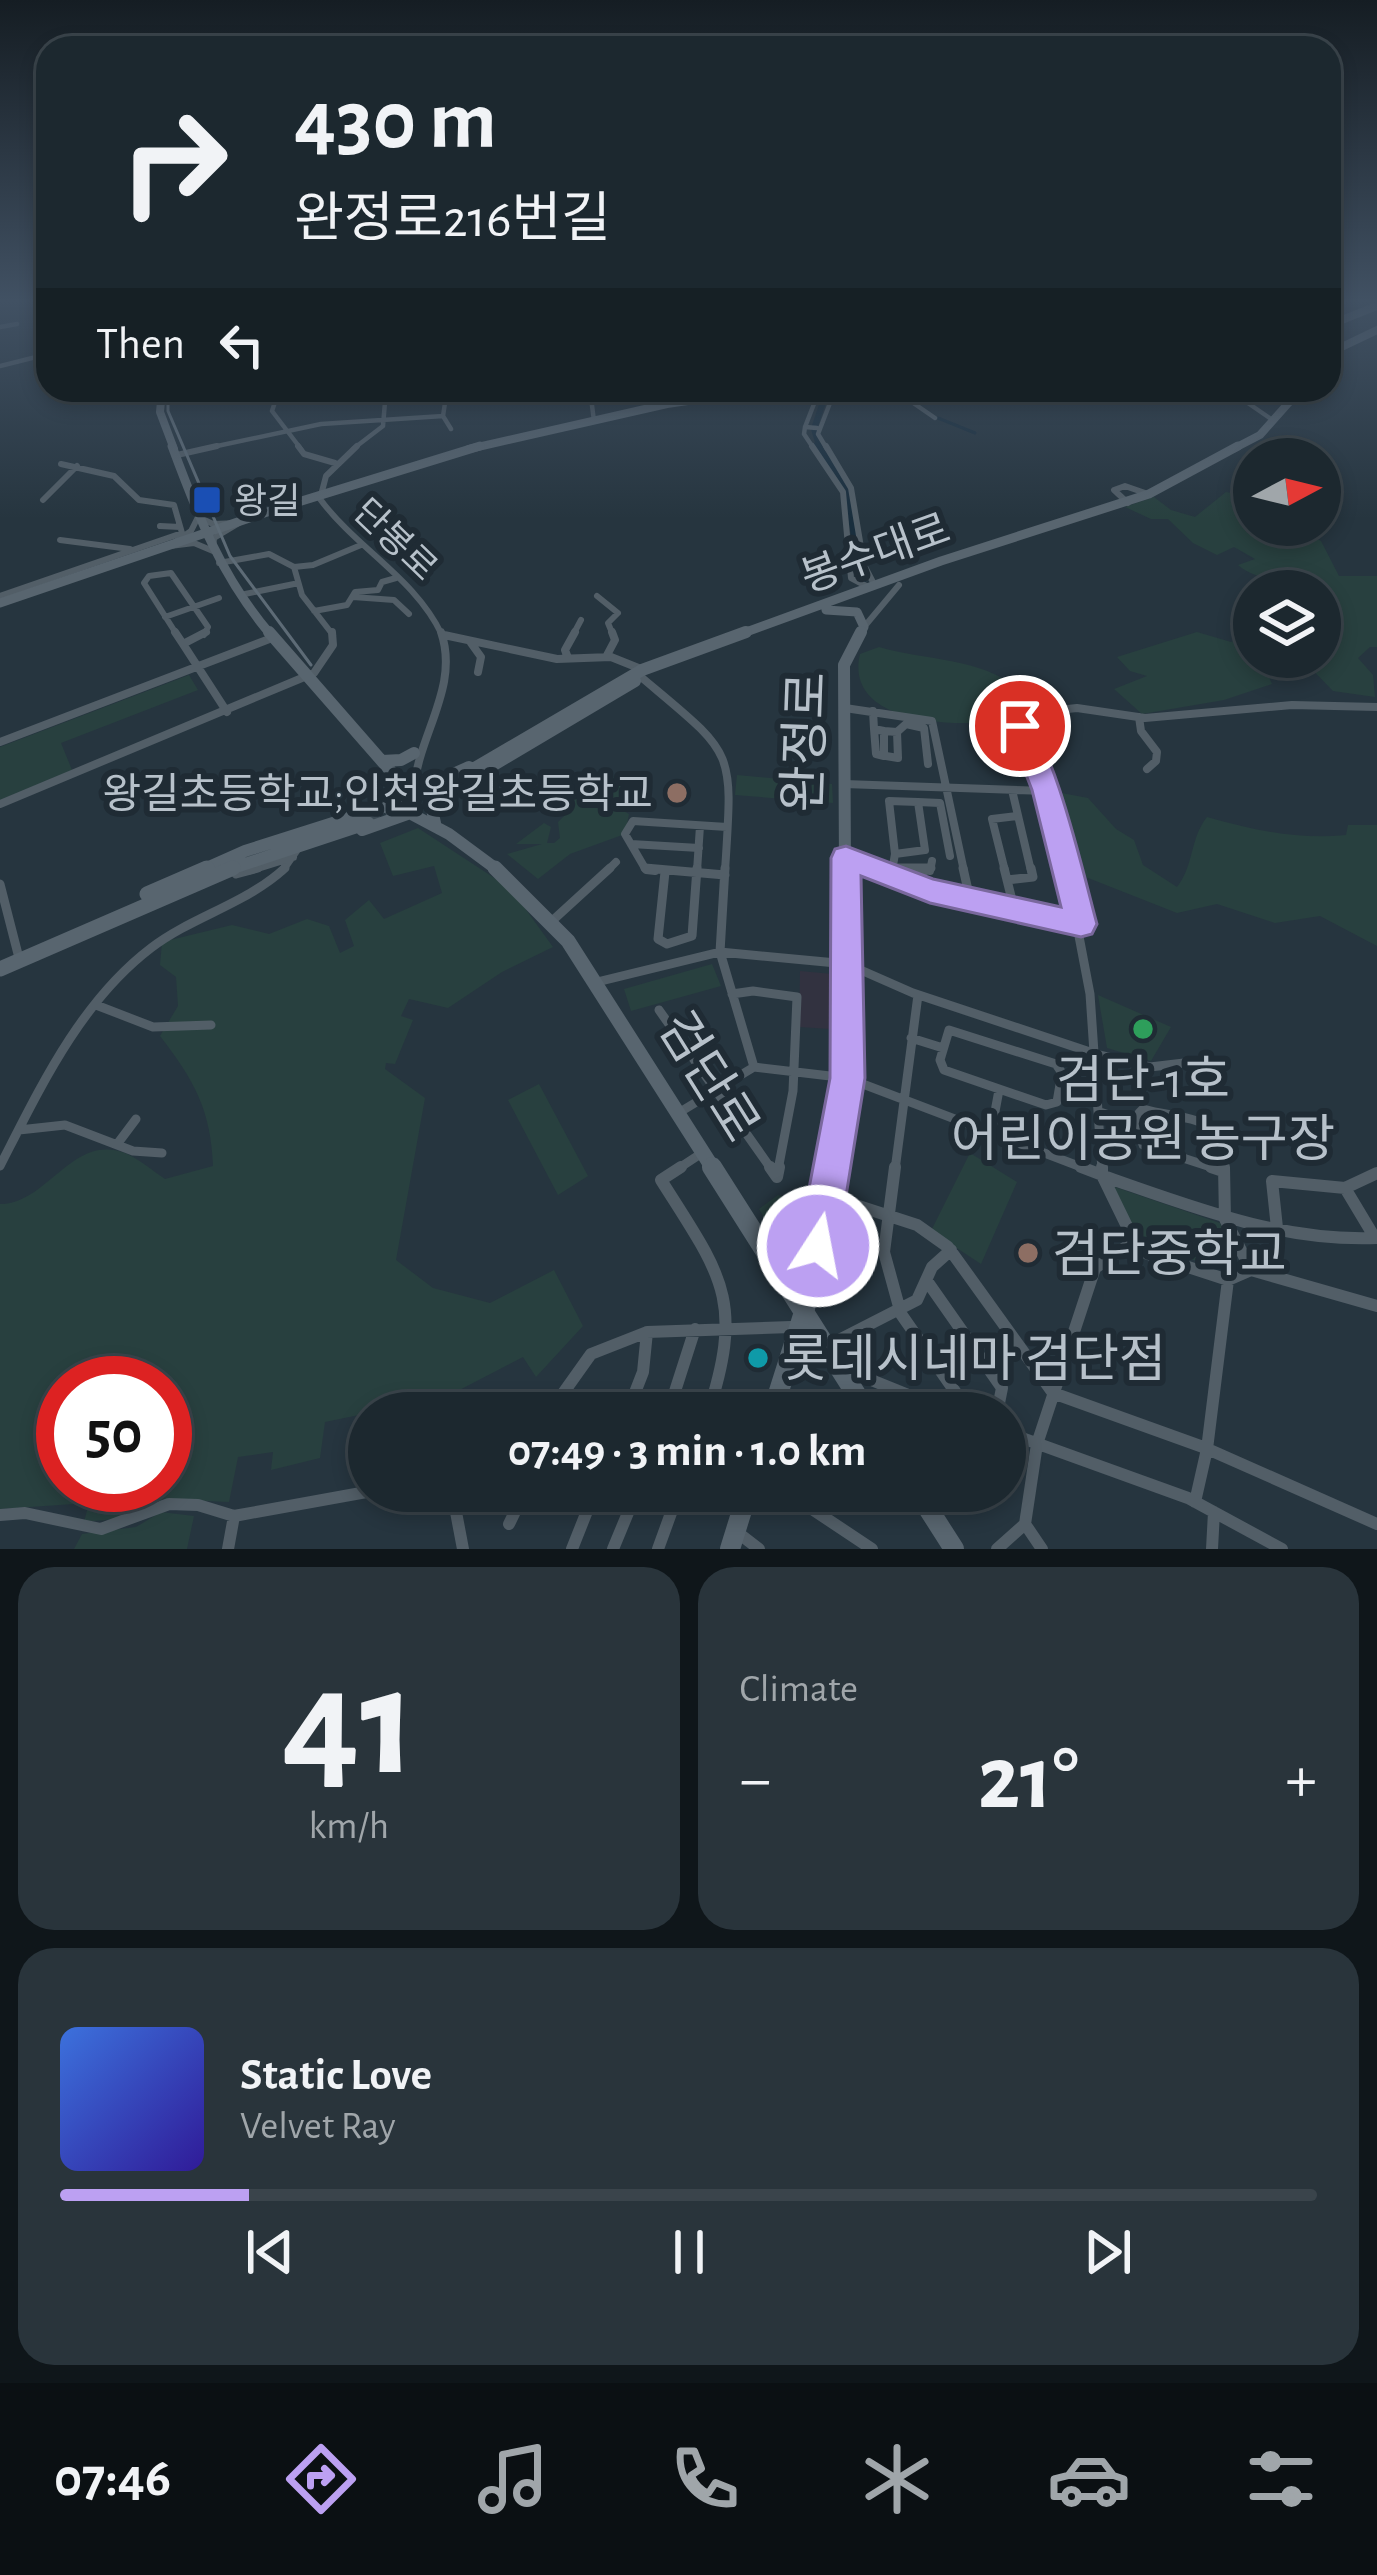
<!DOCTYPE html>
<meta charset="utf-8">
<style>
body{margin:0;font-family:"Alegreya Sans","Noto Sans KR",sans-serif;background:#29343b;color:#f1f3f6;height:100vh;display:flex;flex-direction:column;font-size:45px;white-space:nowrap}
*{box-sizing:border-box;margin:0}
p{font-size:39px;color:#a0a6aa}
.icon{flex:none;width:66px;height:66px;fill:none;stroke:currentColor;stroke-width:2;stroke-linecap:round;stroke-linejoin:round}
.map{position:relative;height:1549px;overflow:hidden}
.drawer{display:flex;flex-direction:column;gap:18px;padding:18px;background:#0f161a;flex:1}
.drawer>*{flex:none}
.banner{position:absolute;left:36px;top:36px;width:1305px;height:366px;border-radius:36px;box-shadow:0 6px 18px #0003,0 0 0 3px #3a444b;background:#1c282f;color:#f1f3f6;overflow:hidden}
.needle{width:78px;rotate:83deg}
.tools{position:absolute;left:1233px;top:438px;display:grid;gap:24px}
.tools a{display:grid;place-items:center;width:108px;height:108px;border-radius:50%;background:#1c282f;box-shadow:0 6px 18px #0003,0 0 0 3px #3a444b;font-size:60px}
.speed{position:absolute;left:36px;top:1356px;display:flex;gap:24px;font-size:60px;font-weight:700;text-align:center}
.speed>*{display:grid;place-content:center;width:156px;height:156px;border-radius:50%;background:#1c282f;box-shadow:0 6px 18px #0003,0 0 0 3px #3a444b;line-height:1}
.speed .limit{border:18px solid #d22;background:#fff;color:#111}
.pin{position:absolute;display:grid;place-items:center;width:102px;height:102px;color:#fff;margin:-51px;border:6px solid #fff;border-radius:50%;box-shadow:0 3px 12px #0007}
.me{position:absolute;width:132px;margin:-66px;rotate:11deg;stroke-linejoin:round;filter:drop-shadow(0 0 9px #0008)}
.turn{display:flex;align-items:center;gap:42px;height:252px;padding:0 60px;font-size:54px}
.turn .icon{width:156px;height:156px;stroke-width:2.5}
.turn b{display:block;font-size:84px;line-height:102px}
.then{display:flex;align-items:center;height:114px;padding:0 60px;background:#0003;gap:24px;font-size:45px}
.big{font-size:90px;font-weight:600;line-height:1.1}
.drawer .tile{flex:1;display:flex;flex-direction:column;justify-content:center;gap:18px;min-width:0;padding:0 42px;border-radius:36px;background:#29343b}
.drawer .dial{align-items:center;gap:0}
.dial b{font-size:156px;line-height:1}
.song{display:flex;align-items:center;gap:36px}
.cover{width:144px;height:144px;border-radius:18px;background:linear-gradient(135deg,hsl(220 70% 55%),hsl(250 70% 35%))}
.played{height:12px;border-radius:6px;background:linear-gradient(90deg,#bca0f2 15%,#3a444b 15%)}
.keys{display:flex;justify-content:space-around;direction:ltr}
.heat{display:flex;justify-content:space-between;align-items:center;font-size:66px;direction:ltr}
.drawer .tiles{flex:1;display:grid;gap:18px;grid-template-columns:1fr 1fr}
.tile:last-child{grid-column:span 2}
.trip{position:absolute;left:348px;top:1392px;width:678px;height:120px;border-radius:60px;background:#1c282f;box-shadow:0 6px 18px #0003,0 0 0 3px #3a444b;font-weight:600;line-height:120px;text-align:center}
.tab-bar{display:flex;height:192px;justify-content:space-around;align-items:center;background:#0b1013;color:#a0a6aa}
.tab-bar .icon{width:84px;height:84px}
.tab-bar .current{color:#bca0f2}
.tab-bar b{font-size:54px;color:#f1f3f6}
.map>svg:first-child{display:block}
.medical{fill:#323240}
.green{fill:#28403f;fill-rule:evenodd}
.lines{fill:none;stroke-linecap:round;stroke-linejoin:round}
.stream{stroke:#192e3d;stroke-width:3}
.river-far1{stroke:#192e3d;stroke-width:6}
.river{stroke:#192e3d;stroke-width:8}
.major-tunnel{stroke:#3c4a54;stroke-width:12;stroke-dasharray:12 6;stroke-linecap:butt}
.minor-far4{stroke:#525e67;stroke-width:4.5}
.minor-far3{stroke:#525e67;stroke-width:6}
.minor-far2{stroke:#525e67;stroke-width:8}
.minor-far1{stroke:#525e67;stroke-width:9}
.minor{stroke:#525e67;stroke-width:12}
.major-far4{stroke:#58656f;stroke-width:8}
.major-far3{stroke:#58656f;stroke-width:9}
.major-far2{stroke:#58656f;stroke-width:12}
.major-far1{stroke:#58656f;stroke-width:15}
.major{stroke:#58656f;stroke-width:20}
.tram{stroke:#5d6b76;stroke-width:3}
.route{fill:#bca0f2;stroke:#7a689d;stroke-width:3}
.transit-dot{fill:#1a4fb4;stroke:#1f2b34;stroke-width:4.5}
.education-dot{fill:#8d6e63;stroke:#1f2b34;stroke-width:4.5}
.leisure-dot{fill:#2e9e5b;stroke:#1f2b34;stroke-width:4.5}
.culture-dot{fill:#0f9aa8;stroke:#1f2b34;stroke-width:4.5}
.labels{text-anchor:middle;stroke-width:12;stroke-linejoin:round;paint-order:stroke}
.far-poi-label{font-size:36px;fill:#b7c1ca;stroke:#1f2b34;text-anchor:start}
.far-street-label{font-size:36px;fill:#b7c1ca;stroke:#1f2b34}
.street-label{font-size:42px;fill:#b7c1ca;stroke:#1f2b34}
.poi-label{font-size:42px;fill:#b7c1ca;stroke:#1f2b34;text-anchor:end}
.near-street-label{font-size:51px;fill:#b7c1ca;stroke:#1f2b34}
.near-poi-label{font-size:51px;fill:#b7c1ca;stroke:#1f2b34;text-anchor:start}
</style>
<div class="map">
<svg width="1377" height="1549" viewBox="0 0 1377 1549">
<rect width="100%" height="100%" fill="#26353f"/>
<path class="medical" d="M800 971 833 974 830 1029 799 1027Z"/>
<path class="green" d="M1226 492 1254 498V525H1305L1300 530 1321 541 1339 576H1377V647H1370L1358 658 1373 675 1375 697 1333 691 1300 657H1320V591H1282C1270 575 1252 578 1238 565L1255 559 1234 547 1217 555 1193 543 1168 519H1151L1125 507 1154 497 1171 510 1195 517Z
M1197 632 1231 642 1254 634V657H1269L1262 661 1272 684 1224 700 1142 714 1114 689 1147 676 1130 671 1117 657Z
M879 647C928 662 1006 657 1032 708L1028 715C980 730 842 731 860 654Z
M189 675 198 690 61 743 72 770 0 800V747Z
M737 775 832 784 833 803 735 795Z
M615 776 625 777 624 795 614 806 629 814 625 834 570 854 538 879 507 854 542 844H516L544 823 551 827 547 843H554L560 838 558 822 570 810 567 804 579 791 597 795Z
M1056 792 1088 798 1116 829 1134 840 1143 865 1177 887C1194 866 1190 838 1207 817 1253 830 1298 840 1346 835L1348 825H1377V946L1320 916 1275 923 1217 904 1177 913 1078 874Z
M418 828 511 889 553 947 502 972 448 1008 409 999 401 1016 413 1020 395 1064 386 1063 385 1069 425 1098 396 1260 433 1288 490 1303 554 1270 583 1326 536 1377 523 1357 446 1397 325 1422 320 1458 271 1470 273 1452 238 1457 229 1502 164 1499 127 1518 84 1522 89 1503 0 1509V1204C48 1204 72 1133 125 1153 139 1159 153 1171 165 1179L213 1166C211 1110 194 1080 160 1036L178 1006 176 977 160 965 162 942 232 925 269 934 307 919 329 926 340 953 354 946 345 920 369 900 384 919 442 893 434 866 393 876 380 843ZM63 1383H165V1485H63Z
M712 964 721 986 631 1011 624 989Z
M1098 995 1171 1027 1151 1061 1107 1048Z
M539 1084 588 1176 558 1195 508 1100Z
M970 1153 1017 1182 981 1264 931 1231Z
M1106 1184 1220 1223 1239 1265 1224 1270 1137 1241Z
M778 1195 808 1205 801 1247 784 1251 759 1209Z
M161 1512 194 1516 187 1549H74L82 1534 136 1527Z"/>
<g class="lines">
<path class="stream" d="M938 418 975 433"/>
<path class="river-far1" d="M820 449 814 429 827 390"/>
<path class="river" d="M817 446 848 492 862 579"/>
<path class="major-tunnel" d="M368 819 465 774"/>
<path class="minor-far4" d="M0 327 17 324
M0 366 48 354
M279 390 272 411 301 449
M447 390 443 416 451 429
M590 390 594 421
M904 390 906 398 935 418
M1229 390 1274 421
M755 397 819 391 805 427
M203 449 321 424 443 416
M353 449 383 426 386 390
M814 449 804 434 805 427 817 428
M827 449 818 434 835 390"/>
<path class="minor-far3" d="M298 446 304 454 335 463
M357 446 326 476 320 499C357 549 415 578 442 635
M812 446 843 492 851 578 868 587
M826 446 851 488 864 565 875 586
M177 455 217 446
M43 500 77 466
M1128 503 1114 490 1125 486 1148 494
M198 517 213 524 239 523 214 538 213 551 194 543 170 546 191 531Z
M160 526 180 527
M60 540 130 549
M219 563 269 554 294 567 302 595 333 635
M294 567 313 565 361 545
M240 595 294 584
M0 596 182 533 174 505 139 500 114 476 61 464
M597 596 618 613 608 623 613 635
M353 597 394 600 409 614
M314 611 347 605 355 592 378 590 382 582 396 578
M165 617 219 598
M864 627 899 585
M177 635 144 583 149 576 171 573 208 627 204 635
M573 635 581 620"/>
<path class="minor-far2" d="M175 632 183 644
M444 635 557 659 611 657 641 669
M471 643 481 657 478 672
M183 644 227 712
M183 644 206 632
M606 657 615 640 612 632
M568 658 565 650 575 632
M641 677C736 757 733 746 725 871
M1038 707 1031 717 1018 722 1039 768 1067 871
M845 708 932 721 964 871
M873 711 874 729
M1049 711 1077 708 1145 718 1292 705 1377 707
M1139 717 1141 731 1157 752 1156 761 1147 769
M874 729 884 731V756L876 754Z
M884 731 897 732 898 758 886 756
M897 732 906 724 924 728 928 764
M0 742 272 638
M844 784 1046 791
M414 789C418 735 460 687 441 632
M1012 790 1031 871
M889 801 918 802 925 850 895 854Z
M918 802 940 803 950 856
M0 804 314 673 333 645 332 632
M631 844 699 848
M847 858 879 871
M891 867 926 871
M248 871 293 857
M282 871 296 851
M607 871 616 862
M655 871 646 870 625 834 633 821 727 827
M697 871 700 826
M892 871 895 854
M930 871 932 861
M1005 871 992 819 1017 816"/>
<path class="minor-far1" d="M645 868 725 875
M725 868 720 952 754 1067
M871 868 930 891 1081 924
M897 868H931
M963 868 970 899
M1004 868 1014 908
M1066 868 1090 994 1102 1170
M665 872 658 939 667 944 692 936 697 868
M236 874 258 868
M891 875 892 868
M1007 880 1033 877 1031 868
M0 884 19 958
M552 921 610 868
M597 982 720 952 847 964 913 993 1099 1055 1150 1067 1184 1063
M732 994 753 991 797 997 793 1091 778 1170
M96 1005 153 1027 211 1025
M659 1010 772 1170
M949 1030 1056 1064 1062 1073 1057 1102 1046 1105 944 1070 940 1060Z
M911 1038 943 1048
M680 1112 754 1067 847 1078 1089 1170
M1100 1112 1139 1125
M19 1130 65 1125 133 1151 162 1153
M991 1133 999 1090
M118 1143 136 1119
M0 1166C40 1088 80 1002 151 948 193 916 246 904 285 868
M676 1170 702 1153
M895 1170 918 995
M1220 1170 1143 1145 1139 1113 1143 1109C1186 1121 1225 1112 1224 1170"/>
<path class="minor" d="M681 1167 661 1180C721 1275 745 1299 708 1413
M770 1167 777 1177 779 1167
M895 1167 884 1252 901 1314 970 1413
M1081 1167 1102 1175V1167
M1211 1167 1223 1171
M1224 1167 1225 1219 1251 1270
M1102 1175 1139 1251 1228 1280 1251 1270 1377 1306
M1103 1176C1193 1207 1280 1242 1377 1238
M1345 1188 1375 1238
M831 1197 917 1225 948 1247 1053 1393 1203 1447 1377 1524
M1277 1228 1272 1181 1345 1188 1377 1173
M927 1281 1002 1388 997 1413
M829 1345 917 1300 932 1267 951 1250
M849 1371 953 1413
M439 1404 440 1413
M549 1413 591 1354 647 1332 791 1327
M627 1413 643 1372 647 1332
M668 1413 695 1329
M1005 1432 1188 1498 1282 1549
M452 1491 463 1549
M576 1491 591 1501
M785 1491 872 1549
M1195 1502 1207 1449 1228 1280
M0 1515 25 1513 101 1529 169 1504 198 1505 234 1516 372 1491
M509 1524 525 1491
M1025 1524 1042 1549
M737 1532 759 1549
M228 1549 234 1516
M572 1549 595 1491
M613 1549 637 1491
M658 1549 679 1491
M997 1549 1025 1524 1037 1444 1095 1268 1132 1243
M1212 1549 1214 1512"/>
<path class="major-far4" d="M1329 325 1377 306
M1329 353 1377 330
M162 390 160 412 174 449
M469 449 667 404 764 390
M1233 449 1260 435 1300 390"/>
<path class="major-far3" d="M172 446C198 516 222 578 271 635
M0 603 282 507 480 446
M826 610 857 612 864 627 860 635
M738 635 941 561 1149 494 1238 446"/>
<path class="major-far2" d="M269 632 408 791
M382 761 401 760 414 753
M466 773 642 670 746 632
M422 788 469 767
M430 803 635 681
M435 823 428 791 414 789 404 794 402 809 449 834 499 871
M362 830 410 813
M200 871 245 851 399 802
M224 871 369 823
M845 871 844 665 861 632"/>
<path class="major-far1" d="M495 868 568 941 714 1170
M147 894 207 868
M0 969 233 868
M830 1170 847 1078 845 868"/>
<path class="major" d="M712 1167 868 1413
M772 1413 805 1309 831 1167
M917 1491 954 1549
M730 1549 748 1491"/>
<path class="tram" d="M168 390V411L230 556 311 665"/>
</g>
<linearGradient id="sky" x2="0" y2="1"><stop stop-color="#151d23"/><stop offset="0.58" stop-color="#415163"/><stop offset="1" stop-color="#415163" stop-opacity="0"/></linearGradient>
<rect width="1377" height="519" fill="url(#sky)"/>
<path class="route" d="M1020 717C1051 726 1087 889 1097 924L1092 934 1081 937 930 903 861 876 865 1078 838 1246 832 1260 818 1266 804 1260 798 1246 830 1078 831 858 835 849 846 846 933 879 1061 907 1032 790 1007 726Z"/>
<rect class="transit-dot" x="192" y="485" width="30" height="30" rx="6"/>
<g class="education-dot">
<circle cx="677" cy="793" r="12"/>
<circle cx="1028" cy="1253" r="12"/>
</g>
<circle class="leisure-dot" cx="1143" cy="1029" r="12"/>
<circle class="culture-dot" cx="758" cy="1358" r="12"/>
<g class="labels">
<g class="far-poi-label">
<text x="234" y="513">왕길</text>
</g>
<g class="far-street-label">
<text transform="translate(396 539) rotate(44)" y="13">단봉로</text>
</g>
<g class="street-label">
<text transform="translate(875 552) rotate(-20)" y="15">봉수대로</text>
</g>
<g class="poi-label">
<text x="653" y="808">왕길초등학교;인천왕길초등학교</text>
</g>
<g class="near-street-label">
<text transform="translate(804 742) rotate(-88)" y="18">완정로</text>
<text transform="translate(710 1076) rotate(58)" y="18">검단로</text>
</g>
<g class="near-poi-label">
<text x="1143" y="1097" text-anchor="middle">검단-1호<tspan x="1143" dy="59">어린이공원 농구장</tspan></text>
<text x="1052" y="1271">검단중학교</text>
<text x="782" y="1376">롯데시네마 검단점</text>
</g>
</g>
</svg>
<div class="tools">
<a><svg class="needle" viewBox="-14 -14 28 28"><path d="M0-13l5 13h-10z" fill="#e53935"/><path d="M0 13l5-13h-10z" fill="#a0a6aa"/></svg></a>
<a><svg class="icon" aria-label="layers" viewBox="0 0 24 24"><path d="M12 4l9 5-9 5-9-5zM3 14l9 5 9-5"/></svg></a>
</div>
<div class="speed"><div class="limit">50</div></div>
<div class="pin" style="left:1020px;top:726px;background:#d93025"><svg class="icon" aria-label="arrive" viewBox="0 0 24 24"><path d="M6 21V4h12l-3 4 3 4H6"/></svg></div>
<svg class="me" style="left:818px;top:1246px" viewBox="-20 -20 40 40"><circle r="17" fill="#bca0f2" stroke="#fff" stroke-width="3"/><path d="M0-11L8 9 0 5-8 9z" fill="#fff"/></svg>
<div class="trip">07:49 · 3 min · 1.0 km</div>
<div class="banner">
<div class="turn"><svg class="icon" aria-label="right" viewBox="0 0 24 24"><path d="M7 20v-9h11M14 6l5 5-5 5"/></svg><div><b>430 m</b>완정로216번길</div></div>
<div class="then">Then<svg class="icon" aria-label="left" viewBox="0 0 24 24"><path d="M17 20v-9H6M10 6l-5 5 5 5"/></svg></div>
</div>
</div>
<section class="drawer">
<div class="tiles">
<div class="tile dial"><b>41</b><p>km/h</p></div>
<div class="tile"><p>Climate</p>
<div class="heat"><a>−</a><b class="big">21°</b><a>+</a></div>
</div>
<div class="tile">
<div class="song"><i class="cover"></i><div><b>Static Love</b><p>Velvet Ray</p></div></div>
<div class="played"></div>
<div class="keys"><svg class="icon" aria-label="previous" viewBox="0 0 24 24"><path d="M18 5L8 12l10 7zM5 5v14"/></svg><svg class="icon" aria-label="pause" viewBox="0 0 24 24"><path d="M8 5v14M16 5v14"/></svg><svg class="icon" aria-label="next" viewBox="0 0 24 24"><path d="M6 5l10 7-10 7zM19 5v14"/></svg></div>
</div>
</div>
</section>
<nav class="tab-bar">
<b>07:46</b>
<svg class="icon current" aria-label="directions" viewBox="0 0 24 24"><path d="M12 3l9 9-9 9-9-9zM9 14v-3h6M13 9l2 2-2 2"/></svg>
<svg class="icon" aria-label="music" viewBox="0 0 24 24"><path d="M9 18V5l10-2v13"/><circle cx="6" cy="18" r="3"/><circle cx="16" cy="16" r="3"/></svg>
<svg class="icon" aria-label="phone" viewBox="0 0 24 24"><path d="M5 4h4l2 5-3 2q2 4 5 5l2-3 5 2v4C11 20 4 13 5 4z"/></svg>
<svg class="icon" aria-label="climate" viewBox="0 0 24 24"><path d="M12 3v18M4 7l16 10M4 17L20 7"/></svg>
<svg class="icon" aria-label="car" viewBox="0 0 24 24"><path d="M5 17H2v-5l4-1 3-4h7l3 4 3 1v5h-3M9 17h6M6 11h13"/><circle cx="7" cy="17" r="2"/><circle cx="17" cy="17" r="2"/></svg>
<svg class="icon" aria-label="filters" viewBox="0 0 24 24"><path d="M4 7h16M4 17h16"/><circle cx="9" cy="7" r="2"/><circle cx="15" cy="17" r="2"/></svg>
</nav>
